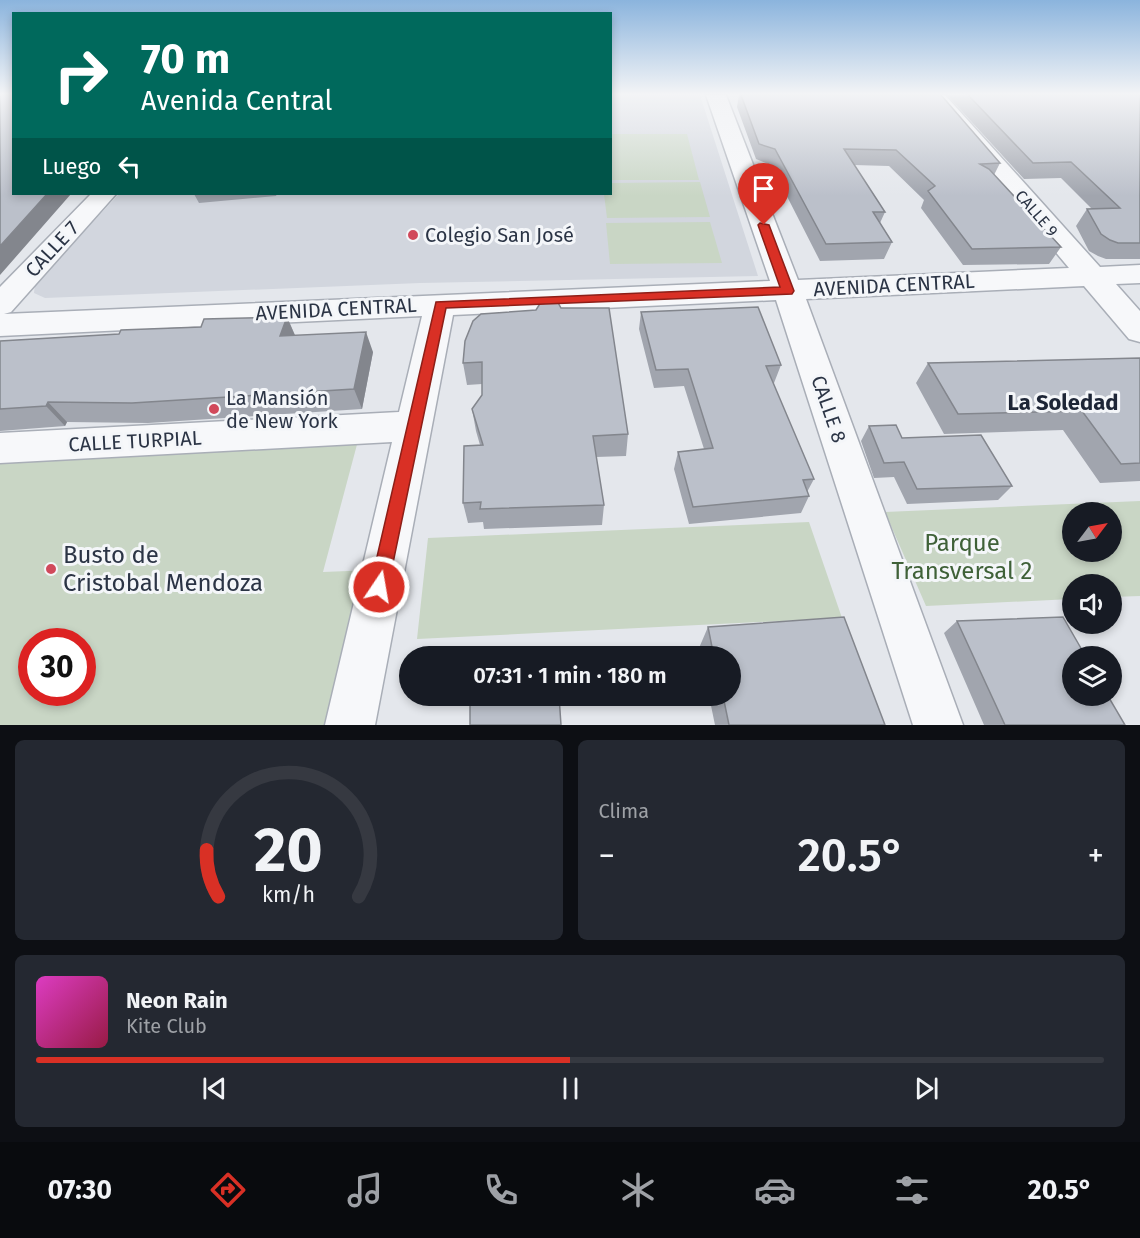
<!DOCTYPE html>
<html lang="es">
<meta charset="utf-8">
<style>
body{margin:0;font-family:"Fira Sans",sans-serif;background:#242831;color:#f1f3f6;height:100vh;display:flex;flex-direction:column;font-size:22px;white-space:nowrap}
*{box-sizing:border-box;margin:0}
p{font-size:20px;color:#9ea1a6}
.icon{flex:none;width:33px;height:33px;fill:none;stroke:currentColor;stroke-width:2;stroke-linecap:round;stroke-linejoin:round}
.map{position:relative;height:725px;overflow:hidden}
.drawer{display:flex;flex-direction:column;gap:15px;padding:15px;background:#0d0f14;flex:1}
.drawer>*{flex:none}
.hud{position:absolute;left:12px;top:12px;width:600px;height:183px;border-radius:0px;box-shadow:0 3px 9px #0003;background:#00695c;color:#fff;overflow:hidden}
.needle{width:39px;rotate:58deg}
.tools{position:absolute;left:1062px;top:502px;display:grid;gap:12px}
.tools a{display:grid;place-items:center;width:60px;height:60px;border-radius:50%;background:#171b24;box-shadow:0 3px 9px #0003;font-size:30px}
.speed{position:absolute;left:18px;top:628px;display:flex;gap:12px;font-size:30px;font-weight:700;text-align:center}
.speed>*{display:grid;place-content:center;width:78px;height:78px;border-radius:50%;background:#171b24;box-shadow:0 3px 9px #0003;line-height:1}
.speed .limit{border:9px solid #d22;background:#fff;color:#111}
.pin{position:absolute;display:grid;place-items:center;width:51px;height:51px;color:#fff;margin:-62px -26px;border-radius:50% 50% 50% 0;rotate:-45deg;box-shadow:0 0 6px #0007}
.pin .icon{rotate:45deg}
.me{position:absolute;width:66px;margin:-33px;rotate:12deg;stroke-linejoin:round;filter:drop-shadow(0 0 4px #0008)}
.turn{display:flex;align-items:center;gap:21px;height:126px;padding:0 30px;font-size:27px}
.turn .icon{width:78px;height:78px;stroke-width:2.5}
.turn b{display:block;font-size:42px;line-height:51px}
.then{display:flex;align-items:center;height:57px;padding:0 30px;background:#0003;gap:12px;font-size:22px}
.big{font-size:45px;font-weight:600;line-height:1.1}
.drawer .card{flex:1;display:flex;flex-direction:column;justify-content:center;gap:9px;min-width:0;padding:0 21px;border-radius:9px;background:#242831}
.drawer .dial{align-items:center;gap:0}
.dial svg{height:156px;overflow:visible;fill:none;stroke:#363941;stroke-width:7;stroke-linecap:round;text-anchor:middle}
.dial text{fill:#f1f3f6;stroke:none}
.song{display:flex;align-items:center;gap:18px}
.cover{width:72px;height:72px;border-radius:9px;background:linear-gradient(135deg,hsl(310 70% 55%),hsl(340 70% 35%))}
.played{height:6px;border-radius:3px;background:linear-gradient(90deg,#d93025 50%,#363941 50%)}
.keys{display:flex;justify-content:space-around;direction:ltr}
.heat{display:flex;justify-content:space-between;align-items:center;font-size:33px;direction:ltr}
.drawer .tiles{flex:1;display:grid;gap:15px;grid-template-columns:1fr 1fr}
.card:last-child{grid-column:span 2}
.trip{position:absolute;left:399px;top:646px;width:342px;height:60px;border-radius:30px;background:#171b24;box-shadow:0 3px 9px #0003;font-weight:600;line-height:60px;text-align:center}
.tabs{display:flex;height:96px;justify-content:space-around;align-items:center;background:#090b0e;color:#9ea1a6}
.tabs .icon{width:42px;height:42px}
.tabs .current{color:#d93025}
.tabs b{font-size:27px;color:#f1f3f6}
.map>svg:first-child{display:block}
.built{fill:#d2d6de}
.green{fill:#c9d6c5;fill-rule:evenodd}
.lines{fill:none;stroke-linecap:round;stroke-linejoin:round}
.minor-casing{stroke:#a9aeb7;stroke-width:3}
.minor{fill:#f7f8fa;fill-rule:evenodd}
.wall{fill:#a1a5ae}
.shaded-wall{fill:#83868d}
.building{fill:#bbc0ca;stroke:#83868d;stroke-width:1.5}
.route{fill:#d93025;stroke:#8d1f18;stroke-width:1.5}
.poi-dot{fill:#d1495b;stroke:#f4f6f9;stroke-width:2}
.labels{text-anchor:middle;stroke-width:6;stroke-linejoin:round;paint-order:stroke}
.far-street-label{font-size:16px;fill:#2b3445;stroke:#f4f6f9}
.poi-label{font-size:20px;fill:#2b3445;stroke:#f4f6f9;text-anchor:start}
.street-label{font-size:20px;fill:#2b3445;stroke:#f4f6f9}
.quarter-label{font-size:22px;font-weight:bold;fill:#1d2536;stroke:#f4f6f9}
.near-park-label{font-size:24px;fill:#3f6138;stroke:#f4f6f9}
.near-poi-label{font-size:24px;fill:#2b3445;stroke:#f4f6f9;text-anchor:start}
</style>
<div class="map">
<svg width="1140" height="725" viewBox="0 0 1140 725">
<rect width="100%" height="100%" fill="#e4e7ec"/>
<path class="built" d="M611 95H700L758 276 420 283 45 298 34 293 35 284 119 194H610Z"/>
<path class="green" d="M611 134H687L699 180H611Z
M700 182 710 217 607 218 604 194H610L611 183Z
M710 222 722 263 610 264 606 223Z
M359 437 323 572 373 570 337 725H0V453ZM32 642H82V693H32Z
M1140 501V596L1112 597V585H1072V599L926 606 885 512ZM1072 513H1112V552H1072Z
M809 522 842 618 417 639 428 538Z"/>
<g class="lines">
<g class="minor-casing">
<path id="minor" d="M706 95H726L798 280 1069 268 924 95H945L1100 267 1140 265V283L1116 284 1140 311V342L1129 339 1084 286 806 299 963 725H913L776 300 453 315 375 725H325L392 442 0 463V433L399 412 422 316 0 336V287L91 194H116L11 312 4 314 770 281Z"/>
</g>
<use href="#minor" class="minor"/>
</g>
<path class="wall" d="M739 95H941L1000 163 994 175 1061 247 1049 264 963 265 921 208 924 200 889 166 854 165 885 212 880 223 892 242 884 259 820 261 771 165 756 159 737 107Z
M947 95H1140V259H1106L1098 256 1089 251 1076 226 1087 209H1092L1061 178 1024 179Z
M194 194H277L276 196 199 203Z
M641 312 781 365 774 383H773L814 479 807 492 809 496 801 513 689 524 674 469 678 452 704 449 684 386 654 388 639 329Z
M287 317 295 335 373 352 362 409 148 423 67 422 65 426 0 431V341L119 334 201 327Z
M465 341 628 434 626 456 596 457 604 505 602 525 484 529 483 522 468 523 463 503 480 445 476 431 472 409 482 395V384L467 385 463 363Z
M1140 358V481L1100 483 1063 430 944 434 916 383 928 363Z
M869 426 902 438 1012 486 998 500 907 504 894 477 874 478 861 441Z
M957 621 1125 725H984L944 633Z
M708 627 885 725H715L709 696H730V657H701L699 648Z"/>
<path class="shaded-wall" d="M47 194H71L0 275V246Z
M287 317 296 338 280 336Z
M366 332 373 352 362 409 354 389Z
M48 402 67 422 65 426 46 406Z"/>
<path class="building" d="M0 95H14V194H47L0 246Z
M741 95H941L1000 163 980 164 989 169 1061 247 972 249 928 191 935 186 896 150 844 149 885 212H873L892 242 826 244 775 149 759 144Z
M968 95H1140V243H1118L1110 240 1101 234 1087 209 1120 208 1071 162 1033 163Z
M556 299 561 308H609L628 434 593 436 604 505 480 509 481 502 463 503 464 446 483 445 472 409 482 395V362L463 363 465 341 473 321 481 314 536 310 541 302Z
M758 307 781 365 766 366 814 479 803 480 809 496 693 507 678 452 713 448 688 369 656 370 641 312Z
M287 317 280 336 366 332 354 389 132 403 48 402 46 406 0 409V341L119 334 121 330 201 327 204 319Z
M1140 358V463L1121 464 1082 411 958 414 928 363Z
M896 425 902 438 981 435 1012 486 917 489 904 462 884 463 869 426Z
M844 617 885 725H729L723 696H730V657H714L708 627Z
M1063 617 1086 657H1072V696H1108L1125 725H1005L957 621Z
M556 649 557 657H471V656Z
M470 696H559L561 725H470Z"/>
<linearGradient id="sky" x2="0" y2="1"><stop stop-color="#8bb4dd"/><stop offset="0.48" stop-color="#f3f4f6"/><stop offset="1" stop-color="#f3f4f6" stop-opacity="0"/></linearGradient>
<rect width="1140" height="196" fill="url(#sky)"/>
<path class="route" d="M760 223 769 225 794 291 792 294 446 308 388 587 386 593 379 596 373 593 370 587 436 302 780 287 758 225Z"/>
<g class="poi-dot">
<circle cx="413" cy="235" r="6"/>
<circle cx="214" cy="409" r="6"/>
<circle cx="51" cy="569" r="6"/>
</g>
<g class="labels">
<g class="far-street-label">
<text transform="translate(1037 213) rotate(49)" y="6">CALLE 9</text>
</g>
<g class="poi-label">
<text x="425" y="242">Colegio San José</text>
<text x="226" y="405">La Mansión<tspan x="226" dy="23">de New York</tspan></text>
</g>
<g class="street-label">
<text transform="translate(52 249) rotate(-47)" y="7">CALLE 7</text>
<text transform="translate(894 285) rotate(-3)" y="7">AVENIDA CENTRAL</text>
<text transform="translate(336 309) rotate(-3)" y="7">AVENIDA CENTRAL</text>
<text transform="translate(829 409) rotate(71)" y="7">CALLE 8</text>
<text transform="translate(135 441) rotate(-3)" y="7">CALLE TURPIAL</text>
</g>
<g class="quarter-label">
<text x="1063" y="410">La Soledad</text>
</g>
<g class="near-park-label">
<text x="962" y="551">Parque<tspan x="962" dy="28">Transversal 2</tspan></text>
</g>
<g class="near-poi-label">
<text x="63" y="563">Busto de<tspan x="63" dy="28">Cristobal Mendoza</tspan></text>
</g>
</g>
</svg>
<div class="tools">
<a><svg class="needle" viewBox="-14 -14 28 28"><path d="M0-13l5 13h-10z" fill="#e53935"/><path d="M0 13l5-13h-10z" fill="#9ea1a6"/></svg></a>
<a><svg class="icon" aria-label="sound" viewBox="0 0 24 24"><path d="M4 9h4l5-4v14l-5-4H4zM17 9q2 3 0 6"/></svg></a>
<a><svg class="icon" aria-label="layers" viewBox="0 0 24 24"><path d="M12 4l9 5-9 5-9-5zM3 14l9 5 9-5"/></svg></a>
</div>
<div class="speed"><div class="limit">30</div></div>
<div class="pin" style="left:764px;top:225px;background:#d93025"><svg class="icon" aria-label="arrive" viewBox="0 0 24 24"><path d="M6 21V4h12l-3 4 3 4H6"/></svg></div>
<svg class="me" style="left:379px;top:587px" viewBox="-20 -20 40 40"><circle r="17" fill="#d93025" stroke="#fff" stroke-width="3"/><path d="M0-11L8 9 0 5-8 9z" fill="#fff"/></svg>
<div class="trip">07:31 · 1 min · 180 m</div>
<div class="hud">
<div class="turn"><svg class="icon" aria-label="right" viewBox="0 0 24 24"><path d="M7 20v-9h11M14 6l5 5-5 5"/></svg><div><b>70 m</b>Avenida Central</div></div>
<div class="then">Luego<svg class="icon" aria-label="left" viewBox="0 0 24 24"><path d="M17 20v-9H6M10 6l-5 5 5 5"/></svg></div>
</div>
</div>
<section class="drawer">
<div class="tiles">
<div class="card dial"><svg viewBox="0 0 100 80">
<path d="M14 69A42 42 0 1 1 86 69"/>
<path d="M14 69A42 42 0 0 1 8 45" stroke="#d93025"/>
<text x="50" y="56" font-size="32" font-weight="700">20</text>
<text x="50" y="72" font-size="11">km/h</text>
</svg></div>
<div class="card"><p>Clima</p>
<div class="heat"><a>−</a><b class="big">20.5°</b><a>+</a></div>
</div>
<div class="card">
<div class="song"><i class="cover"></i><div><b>Neon Rain</b><p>Kite Club</p></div></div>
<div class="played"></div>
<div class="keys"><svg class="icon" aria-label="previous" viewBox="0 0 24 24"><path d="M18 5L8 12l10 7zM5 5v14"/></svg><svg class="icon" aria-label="pause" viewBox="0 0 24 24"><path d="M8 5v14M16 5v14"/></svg><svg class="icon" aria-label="next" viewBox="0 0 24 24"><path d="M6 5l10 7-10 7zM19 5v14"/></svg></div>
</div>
</div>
</section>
<nav class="tabs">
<b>07:30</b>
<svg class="icon current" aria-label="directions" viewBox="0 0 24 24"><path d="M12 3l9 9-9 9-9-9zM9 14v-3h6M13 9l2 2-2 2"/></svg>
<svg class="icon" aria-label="music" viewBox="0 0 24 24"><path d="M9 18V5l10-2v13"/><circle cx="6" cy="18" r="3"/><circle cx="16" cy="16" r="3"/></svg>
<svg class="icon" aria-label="phone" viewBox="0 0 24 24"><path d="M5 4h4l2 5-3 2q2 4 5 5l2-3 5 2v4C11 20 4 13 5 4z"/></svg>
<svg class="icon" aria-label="climate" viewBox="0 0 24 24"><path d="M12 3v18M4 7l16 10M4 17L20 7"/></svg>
<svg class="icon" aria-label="car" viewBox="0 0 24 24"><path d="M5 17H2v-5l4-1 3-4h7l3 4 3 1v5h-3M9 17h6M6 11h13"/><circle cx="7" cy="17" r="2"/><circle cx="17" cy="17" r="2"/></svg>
<svg class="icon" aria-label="filters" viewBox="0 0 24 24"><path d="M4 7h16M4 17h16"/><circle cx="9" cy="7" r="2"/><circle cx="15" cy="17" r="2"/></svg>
<b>20.5°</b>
</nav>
